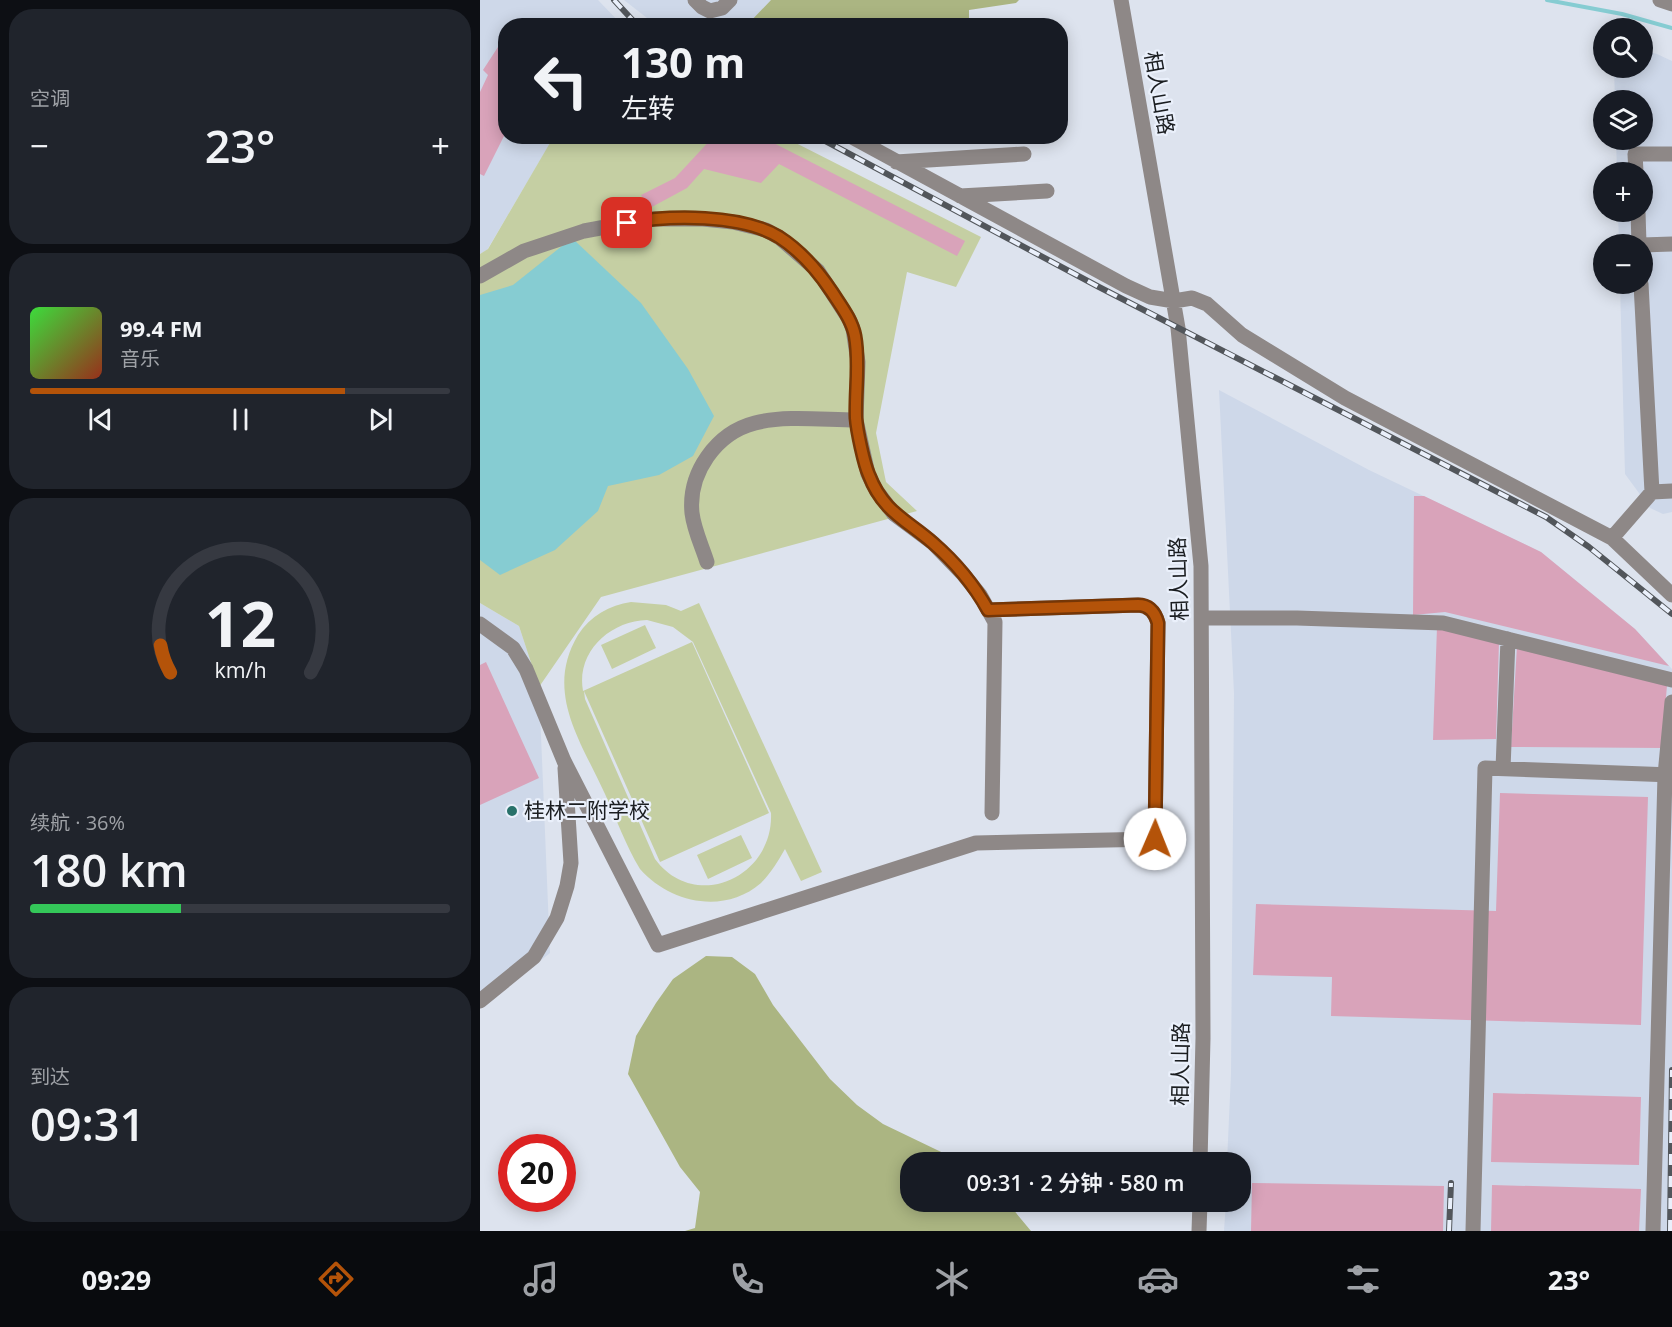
<!DOCTYPE html>
<html lang="zh">
<meta charset="utf-8">
<style>
body{margin:0;font-family:"Open Sans","Noto Sans SC",sans-serif;background:#20242c;color:#f1f3f6;height:100vh;display:flex;flex-direction:column;font-size:22px;white-space:nowrap}
*{box-sizing:border-box;margin:0}
p{font-size:20px;color:#9ea1a6}
.icon{flex:none;width:33px;height:33px;fill:none;stroke:currentColor;stroke-width:2;stroke-linecap:round;stroke-linejoin:round}
.map{position:relative;flex:1;overflow:hidden}
.panel{display:flex;flex-direction:column;gap:9px;padding:9px;background:#0d0f14;width:480px}
.panel>*{flex:none}
.hud{position:absolute;left:18px;top:18px;width:570px;height:126px;border-radius:24px;box-shadow:0 3px 15px #0003;background:#171b24;color:#f1f3f6;overflow:hidden}
.tools{position:absolute;left:1113px;top:18px;display:grid;gap:12px}
.tools a{display:grid;place-items:center;width:60px;height:60px;border-radius:50%;background:#171b24;box-shadow:0 3px 15px #0003;font-size:30px}
.speed{position:absolute;left:18px;top:1134px;display:flex;gap:12px;font-size:30px;font-weight:700;text-align:center}
.speed>*{display:grid;place-content:center;width:78px;height:78px;border-radius:50%;background:#171b24;box-shadow:0 3px 15px #0003;line-height:1}
.speed .limit{border:9px solid #d22;background:#fff;color:#111}
.pin{position:absolute;display:grid;place-items:center;width:51px;height:51px;color:#fff;margin:-26px;border-radius:12px;box-shadow:0 3px 9px #0006}
.me{position:absolute;width:66px;margin:-33px;rotate:1deg;stroke-linejoin:round;filter:drop-shadow(0 0 4px #0008)}
.turn{display:flex;align-items:center;gap:21px;height:126px;padding:0 24px;font-size:27px}
.turn .icon{width:78px;height:78px;stroke-width:2.5}
.turn b{display:block;font-size:42px;line-height:51px}
.big{font-size:45px;font-weight:600;line-height:1.1}
.panel .widget{flex:1;display:flex;flex-direction:column;justify-content:center;gap:9px;min-width:0;padding:0 21px;border-radius:24px;background:#20242c}
.panel .dial{align-items:center;gap:0}
.dial svg{height:156px;overflow:visible;fill:none;stroke:#363941;stroke-width:7;stroke-linecap:round;text-anchor:middle}
.dial text{fill:#f1f3f6;stroke:none}
.song{display:flex;align-items:center;gap:18px}
.cover{width:72px;height:72px;border-radius:9px;background:linear-gradient(135deg,hsl(120 70% 55%),hsl(10 70% 35%))}
.played{height:6px;border-radius:3px;background:linear-gradient(90deg,#b45309 75%,#363941 75%)}
.keys{display:flex;justify-content:space-around;direction:ltr}
.heat{display:flex;justify-content:space-between;align-items:center;font-size:33px;direction:ltr}
.charge{height:9px;border-radius:4px;background:linear-gradient(90deg,#34c759 36%,#363941 0)}
.trip{position:absolute;left:420px;top:1152px;width:351px;height:60px;border-radius:24px;background:#171b24;box-shadow:0 3px 15px #0003;font-weight:600;line-height:60px;text-align:center}
.tabs{display:flex;height:96px;justify-content:space-around;align-items:center;background:#090b0e;color:#9ea1a6}
.tabs .icon{width:42px;height:42px}
.tabs .on{color:#b45309}
.tabs b{font-size:27px;color:#f1f3f6}
main{display:flex;flex:1;min-height:0}
.map>svg:first-child{display:block}
.built{fill:#ced8e9}
.green{fill:#c5cfa3;fill-rule:evenodd}
.forest{fill:#abb582}
.water{fill:#86ccd2}
.lines{fill:none;stroke-linecap:round;stroke-linejoin:round}
.stream{stroke:#86ccd2;stroke-width:4}
.building{fill:#d9a3ba}
.minor{stroke:#8e8887;stroke-width:15}
.rail-casing{stroke:#52565b;stroke-width:6}
.rail{stroke:#eaf0fb;stroke-width:4;stroke-dasharray:11;stroke-linecap:butt}
.route-casing{stroke:#753606;stroke-width:15}
.route{stroke:#b45309;stroke-width:10}
.poi-dot{fill:#28716a;stroke:#eaf0fb;stroke-width:2}
.labels{text-anchor:middle;stroke-width:4.5;stroke-linejoin:round;paint-order:stroke}
.street-label{font-size:21px;fill:#1a1d20;stroke:#eaf0fb}
.poi-label{font-size:21px;fill:#1a1d20;stroke:#eaf0fb;text-anchor:start}
</style>
<main>
<section class="panel">
<div class="widget"><p>空调</p>
<div class="heat"><a>−</a><b class="big">23°</b><a>+</a></div>
</div>
<div class="widget">
<div class="song"><i class="cover"></i><div><b>99.4 FM</b><p>音乐</p></div></div>
<div class="played"></div>
<div class="keys"><svg class="icon" aria-label="previous" viewBox="0 0 24 24"><path d="M18 5L8 12l10 7zM5 5v14"/></svg><svg class="icon" aria-label="pause" viewBox="0 0 24 24"><path d="M8 5v14M16 5v14"/></svg><svg class="icon" aria-label="next" viewBox="0 0 24 24"><path d="M6 5l10 7-10 7zM19 5v14"/></svg></div>
</div>
<div class="widget dial"><svg viewBox="0 0 100 80">
<path d="M14 69A42 42 0 1 1 86 69"/>
<path d="M14 69A42 42 0 0 1 9 55" stroke="#b45309"/>
<text x="50" y="56" font-size="32" font-weight="700">12</text>
<text x="50" y="72" font-size="11">km/h</text>
</svg></div>
<div class="widget"><p>续航 · 36%</p><b class="big">180 km</b><div class="charge"></div></div>
<div class="widget"><p>到达</p><b class="big">09:31</b></div>
</section>
<div class="map">
<svg width="1192" height="1231" viewBox="0 0 1192 1231">
<rect width="100%" height="100%" fill="#dde3ee"/>
<path class="built" d="M0 0H118L142 25 26 26V136L74 137 7 250 0 254Z
M144 0H291L267 26 176 25Z
M1163 50 1177 54 1192 61V512L1183 514 1170 508 1145 474 1140 284H1162V244H1139L1138 212H1162V172H1137L1136 140H1162V100H1135L1134 68H1162Z
M739 390 889 470 1061 552 1155 629 1192 669V1231H744L746 1202H760V1162H747L751 1074 754 693Z
M0 603 39 626 59 687 70 953 0 1009Z"/>
<path class="green" d="M74 136 304 137 501 237 476 287 427 272 396 433 406 482 437 511 121 597 59 687 39 626 0 603V254L8 249Z
M151 602 186 605 201 611 219 603 342 872 321 881 305 849C298 861 291 873 281 883 244 915 190 903 160 869 146 846 136 818 125 794 101 741 64 692 98 635 110 616 130 605 151 602ZM167 620 193 627 213 642 291 813C294 877 215 913 175 859L105 699 104 691 180 862 289 813 212 642 103 691C96 652 130 621 167 620Z
M165 625 176 648 132 669 121 645Z
M261 835 272 858 228 879 217 855Z"/>
<path class="forest" d="M291 0H539L536 3 489 10V25H267Z
M226 956 252 957 275 974 293 1005 350 1079 377 1105 403 1124 482 1162H430V1202H527L551 1231H205L215 1228 220 1192 200 1167 148 1074 156 1036 176 1003 193 979Z"/>
<path class="water" d="M92 238 161 303 208 369 234 416 213 456 179 475 128 486 118 511 75 550 20 575 0 560V295L33 285Z"/>
<g class="lines">
<path class="stream" d="M1067 0 1142 14 1192 28"/>
</g>
<path class="building" d="M18 47 26 52V132L4 176 0 174V92L8 75 3 70Z
M234 136H280L485 241 477 256 299 164 281 183 224 169 207 188 170 208 161 195 195 178Z
M934 496H944L1061 552 1155 629 1189 666 965 612 933 615Z
M957 627 1019 642 1016 739 953 740Z
M1037 646 1187 685 1182 748 1031 747Z
M6 662 59 778 0 805V665Z
M1020 793 1168 797 1161 1025 851 1016 852 977 773 975 776 904 1016 911Z
M1013 1093 1161 1097 1159 1165 1011 1162Z
M772 1183 964 1186 963 1231H771Z
M1012 1185 1161 1189 1159 1231H1011Z"/>
<g class="lines">
<path class="minor" d="M215 0 222 7 230 11 242 8 250 0
M641 0 698 328 721 566 723 1038 720 1162
M1180 0 1192 4
M370 136 646 286 670 297 694 301 712 298 727 304 762 335 865 398 1132 538 1192 595
M416 162 544 154
M1156 172 1155 154H1192
M480 196 567 191
M1158 212 1159 244
M1162 245 1192 244
M0 276 44 251 104 231 169 219H223L253 222 286 230 300 238 338 271 369 319 373 329 378 362 376 420 388 474 396 490 414 514 453 543 483 574 500 595 515 622 512 813
M1172 492 1192 491
M1132 538 1172 492 1161 284
M227 562C222 546 214 530 212 513 208 473 236 433 275 423 305 415 345 420 376 420
M722 618H817L963 623 1192 680
M0 624 33 648 46 669 84 761 178 945 496 843 675 839 678 623C675 612 669 606 658 605L508 610
M1023 769 1028 639
M0 1001 54 957 77 918 87 886 91 863 85 768
M719 1231 720 1202
M993 1231 1005 768 1192 775
M1173 1231 1185 775 1192 702"/>
<g class="rail-casing">
<path id="rail" d="M134 0 158 26
M336 136 619 287 1066 517 1109 547 1192 614
M969 1231 971 1183
M1190 1231 1192 1070"/>
</g>
<use href="#rail" class="rail"/>
</g>
<g class="lines">
<g class="route-casing">
<path id="route" d="M147 223C190 215 261 214 299 237 321 251 338 271 352 292 361 306 372 320 375 336 380 363 375 390 376 418 377 431 384 464 389 475 403 512 427 520 453 543 475 562 494 585 508 610L658 605C669 605 675 612 678 623L675 839"/>
</g>
<use href="#route" class="route"/>
</g>
<circle class="poi-dot" cx="32" cy="811" r="6"/>
<g class="labels">
<g class="street-label">
<text transform="translate(679 93) rotate(80)" y="7">相人山路</text>
<text transform="translate(699 579) rotate(-92)" y="7">相人山路</text>
<text transform="translate(701 1064) rotate(-89)" y="7">相人山路</text>
</g>
<g class="poi-label">
<text x="44" y="818">桂林二附学校</text>
</g>
</g>
</svg>
<div class="tools">
<a><svg class="icon" aria-label="search" viewBox="0 0 24 24"><circle cx="10" cy="10" r="6"/><path d="M15 15l6 6"/></svg></a>
<a><svg class="icon" aria-label="layers" viewBox="0 0 24 24"><path d="M12 4l9 5-9 5-9-5zM3 14l9 5 9-5"/></svg></a>
<a>+</a>
<a>−</a>
</div>
<div class="speed"><div class="limit">20</div></div>
<div class="pin" style="left:147px;top:223px;background:#d93025"><svg class="icon" aria-label="arrive" viewBox="0 0 24 24"><path d="M6 21V4h12l-3 4 3 4H6"/></svg></div>
<svg class="me" style="left:675px;top:839px" viewBox="-20 -20 40 40"><circle r="19" fill="#fff"/><path d="M0-13L10 11 0 6-10 11z" fill="#b45309"/></svg>
<div class="trip">09:31 · 2 分钟 · 580 m</div>
<div class="hud">
<div class="turn"><svg class="icon" aria-label="left" viewBox="0 0 24 24"><path d="M17 20v-9H6M10 6l-5 5 5 5"/></svg><div><b>130 m</b>左转</div></div>
</div>
</div>
</main>
<nav class="tabs">
<b>09:29</b>
<svg class="icon on" aria-label="directions" viewBox="0 0 24 24"><path d="M12 3l9 9-9 9-9-9zM9 14v-3h6M13 9l2 2-2 2"/></svg>
<svg class="icon" aria-label="music" viewBox="0 0 24 24"><path d="M9 18V5l10-2v13"/><circle cx="6" cy="18" r="3"/><circle cx="16" cy="16" r="3"/></svg>
<svg class="icon" aria-label="phone" viewBox="0 0 24 24"><path d="M5 4h4l2 5-3 2q2 4 5 5l2-3 5 2v4C11 20 4 13 5 4z"/></svg>
<svg class="icon" aria-label="climate" viewBox="0 0 24 24"><path d="M12 3v18M4 7l16 10M4 17L20 7"/></svg>
<svg class="icon" aria-label="car" viewBox="0 0 24 24"><path d="M5 17H2v-5l4-1 3-4h7l3 4 3 1v5h-3M9 17h6M6 11h13"/><circle cx="7" cy="17" r="2"/><circle cx="17" cy="17" r="2"/></svg>
<svg class="icon" aria-label="filters" viewBox="0 0 24 24"><path d="M4 7h16M4 17h16"/><circle cx="9" cy="7" r="2"/><circle cx="15" cy="17" r="2"/></svg>
<b>23°</b>
</nav>
